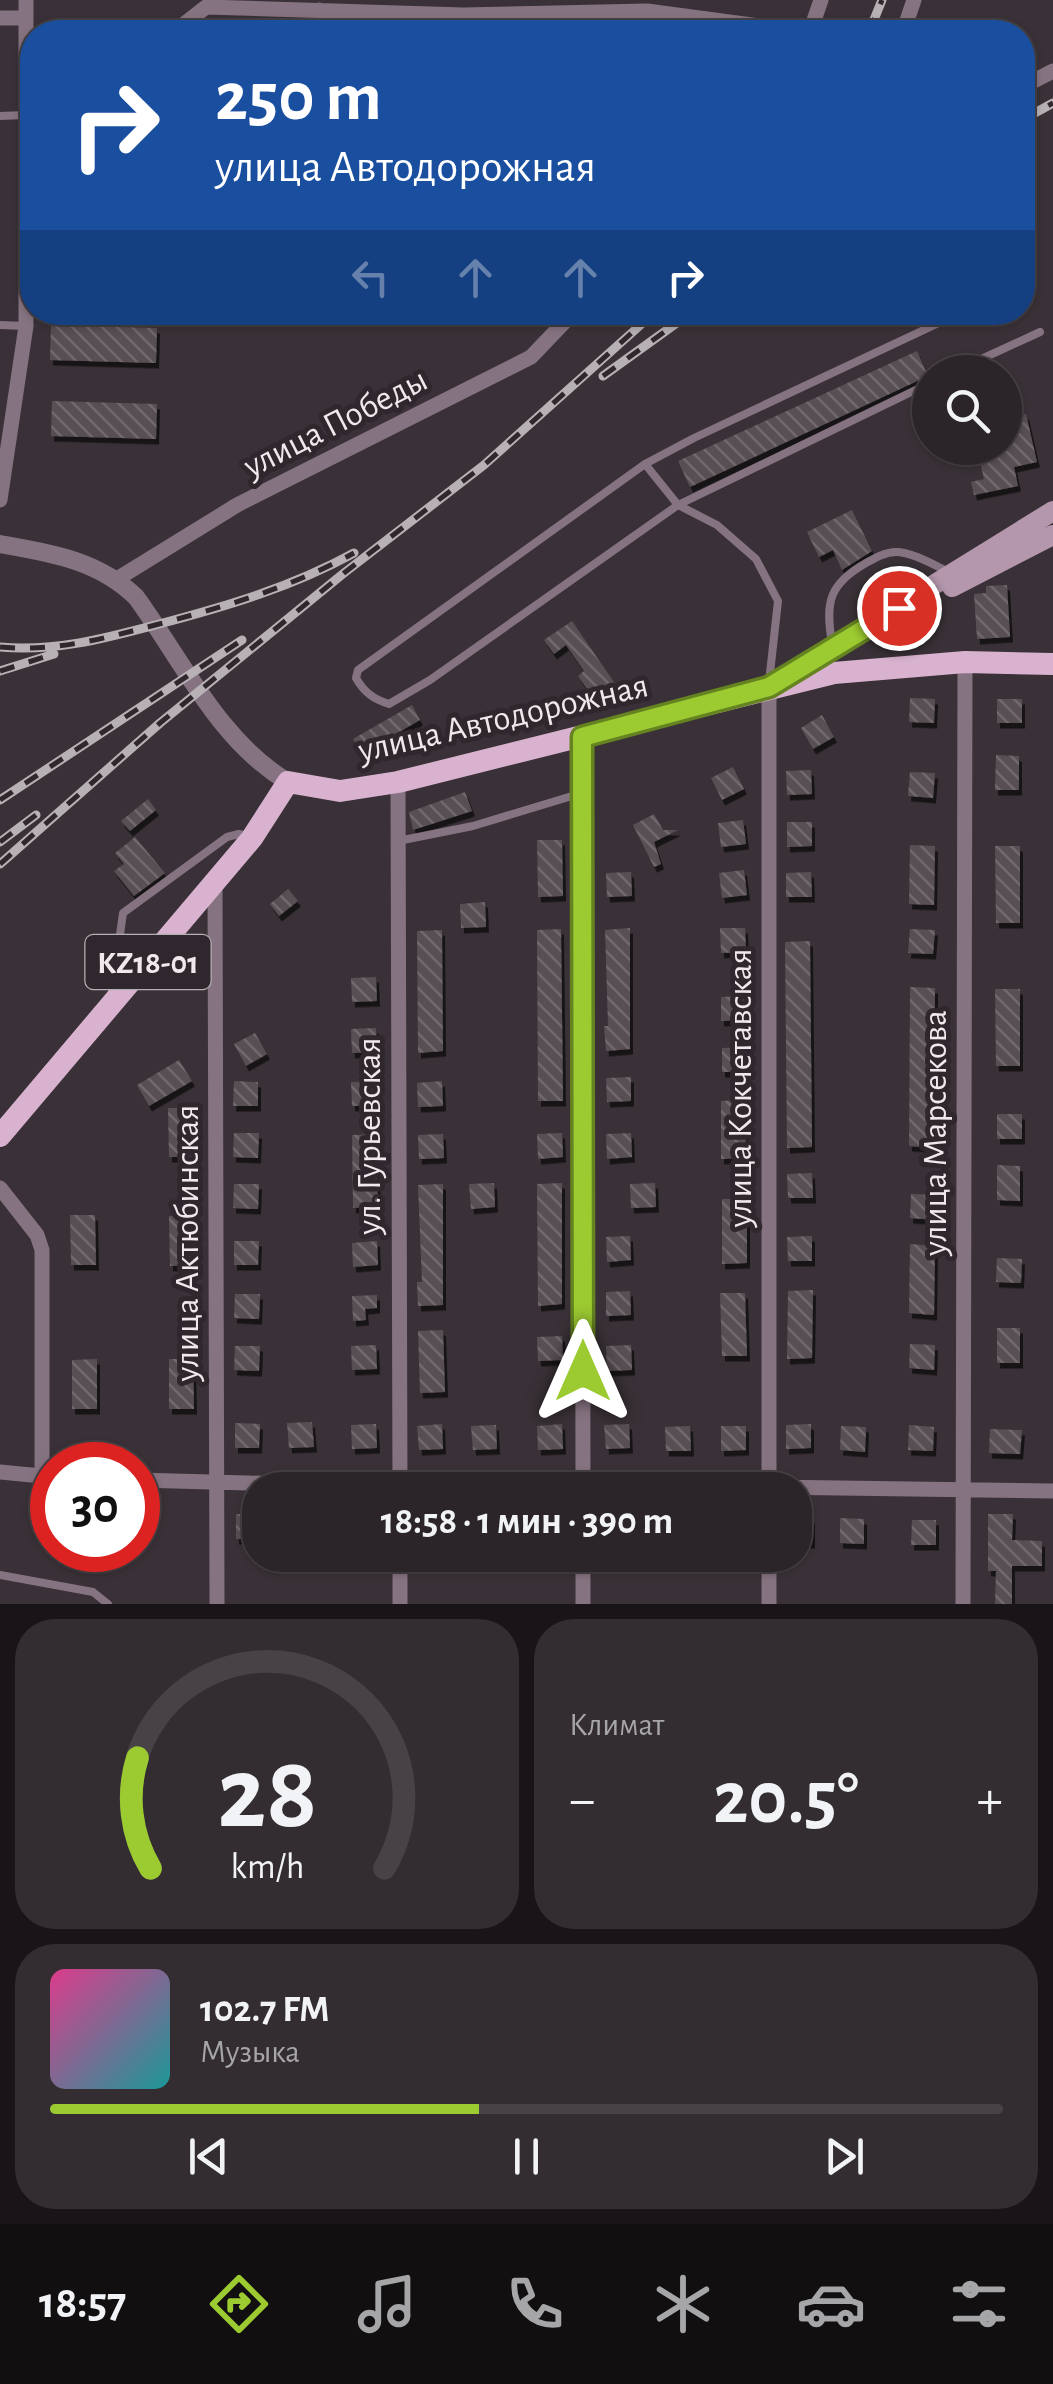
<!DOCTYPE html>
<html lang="ru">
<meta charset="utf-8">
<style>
body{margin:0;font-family:"Alegreya Sans",sans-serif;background:#332d31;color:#f1f3f6;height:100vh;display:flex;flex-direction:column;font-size:38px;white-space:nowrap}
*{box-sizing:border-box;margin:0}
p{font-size:32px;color:#a6a5a8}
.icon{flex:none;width:55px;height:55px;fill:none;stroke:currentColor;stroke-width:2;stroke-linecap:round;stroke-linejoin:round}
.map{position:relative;height:1604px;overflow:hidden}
.drawer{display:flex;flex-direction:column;gap:15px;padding:15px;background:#181417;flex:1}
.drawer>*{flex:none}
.top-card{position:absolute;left:20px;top:20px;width:1015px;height:305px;border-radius:40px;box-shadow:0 2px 8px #0004,0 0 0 2px #474246;background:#1a4fa0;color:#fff;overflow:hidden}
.buttons{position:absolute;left:912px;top:355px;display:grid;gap:20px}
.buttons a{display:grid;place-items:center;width:110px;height:110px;border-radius:50%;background:#2b2529;box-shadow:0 2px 8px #0004,0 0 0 2px #474246;font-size:50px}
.speed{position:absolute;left:30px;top:1442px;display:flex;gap:20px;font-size:50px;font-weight:700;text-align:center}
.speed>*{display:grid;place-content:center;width:130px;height:130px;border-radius:50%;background:#2b2529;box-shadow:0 2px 8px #0004,0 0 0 2px #474246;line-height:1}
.speed .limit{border:15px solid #d22;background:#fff;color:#111}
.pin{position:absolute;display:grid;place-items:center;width:85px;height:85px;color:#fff;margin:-42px;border:5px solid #fff;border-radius:50%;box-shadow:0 2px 10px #0007}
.me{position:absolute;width:110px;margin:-55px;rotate:0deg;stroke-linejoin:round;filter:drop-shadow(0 0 8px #0008)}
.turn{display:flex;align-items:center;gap:35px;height:210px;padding:0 30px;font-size:45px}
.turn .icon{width:130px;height:130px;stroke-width:2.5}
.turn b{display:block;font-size:70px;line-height:85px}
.lanes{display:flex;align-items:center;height:95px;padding:0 30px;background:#0003;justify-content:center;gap:50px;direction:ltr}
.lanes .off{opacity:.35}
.big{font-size:75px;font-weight:600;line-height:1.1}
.drawer .tile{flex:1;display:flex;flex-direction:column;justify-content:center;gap:15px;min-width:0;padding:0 35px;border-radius:40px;background:#332d31}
.drawer .dial{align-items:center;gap:0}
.dial svg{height:260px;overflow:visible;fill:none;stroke:#474246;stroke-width:7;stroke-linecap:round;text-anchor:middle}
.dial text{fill:#f1f3f6;stroke:none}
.song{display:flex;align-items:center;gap:30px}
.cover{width:120px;height:120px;border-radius:15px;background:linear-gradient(135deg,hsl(330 70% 55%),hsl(180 70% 35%))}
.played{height:10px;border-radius:5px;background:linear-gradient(90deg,#9cca31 45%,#474246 45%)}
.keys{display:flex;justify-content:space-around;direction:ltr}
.heat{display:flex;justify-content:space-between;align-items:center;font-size:55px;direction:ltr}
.drawer .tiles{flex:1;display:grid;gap:15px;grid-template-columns:1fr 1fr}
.tile:last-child{grid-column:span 2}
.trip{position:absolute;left:242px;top:1472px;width:570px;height:100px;border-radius:40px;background:#2b2529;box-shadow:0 2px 8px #0004,0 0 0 2px #474246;font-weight:600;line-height:100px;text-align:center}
.tab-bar{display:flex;height:160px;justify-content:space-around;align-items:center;background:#110f10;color:#a6a5a8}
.tab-bar .icon{width:70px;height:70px}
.tab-bar .current{color:#9cca31}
.tab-bar b{font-size:45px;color:#f1f3f6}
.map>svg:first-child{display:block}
.building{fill:url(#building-back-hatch);filter:url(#shadow)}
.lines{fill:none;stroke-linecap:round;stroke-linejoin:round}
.service{stroke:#867381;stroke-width:8}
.minor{stroke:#867381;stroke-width:15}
.tertiary{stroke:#867381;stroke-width:18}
.secondary{stroke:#b497ac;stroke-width:20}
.primary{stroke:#d8b2ce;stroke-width:22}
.rail-casing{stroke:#b7b1b5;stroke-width:9}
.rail{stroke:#2f272d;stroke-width:5;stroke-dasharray:15;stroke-linecap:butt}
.route-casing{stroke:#658320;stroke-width:25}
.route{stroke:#9cca31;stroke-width:18}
.labels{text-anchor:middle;stroke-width:10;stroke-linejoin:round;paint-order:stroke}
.shield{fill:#2f272d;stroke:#b5afb3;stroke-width:2.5}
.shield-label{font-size:32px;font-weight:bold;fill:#efe9ed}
.street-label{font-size:35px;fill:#efe9ed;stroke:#2f272d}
</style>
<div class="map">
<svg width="1053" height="1604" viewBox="0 0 1053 1604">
<defs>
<pattern id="building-back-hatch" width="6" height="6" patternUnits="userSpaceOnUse" patternTransform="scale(2.5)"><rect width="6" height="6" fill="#584f55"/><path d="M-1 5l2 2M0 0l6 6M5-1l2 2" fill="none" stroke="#70686e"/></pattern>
<filter id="shadow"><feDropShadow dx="3" dy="5.5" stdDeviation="0" flood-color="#0009"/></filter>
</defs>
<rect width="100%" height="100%" fill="#393137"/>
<path class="building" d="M51 325 157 328 156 363 50 360Z
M917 351 928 376 690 487 678 461Z
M52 401 157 404 156 439 51 436Z
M1018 406 1020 415 1026 414 1037 462 1014 467 1018 486 974 495 971 482 984 479 977 448H1005V409Z
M852 510 872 551 842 570 833 550 819 557 807 532Z
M1007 585 1010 637 977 639 974 594 986 593V586Z
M572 621 618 688 597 703 578 676 584 671 566 645 554 654 544 640Z
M910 698 935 699 934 723 909 722Z
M997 699H1022V723H997Z
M412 705 420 720 361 754 353 739Z
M822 715 834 737 813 749 801 728Z
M996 755 1019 756V790H995Z
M733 767 744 789 722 800 711 778Z
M811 770 812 794 787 795 786 771Z
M910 772 935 773 933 798 908 796Z
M465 792 472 811 413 830 409 812Z
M148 799 156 810 130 831 121 821Z
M654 814 663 830H678L654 842 661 864 654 867 633 825Z
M743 820 746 844 721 847 718 823Z
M787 822H812V846L787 847Z
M135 837 165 873 134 896 114 871 124 864 115 853Z
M537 840H562L563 896 538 897Z
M910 845 935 846 934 905 909 904Z
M995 846H1020V923H996Z
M744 870 747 895 722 898 719 873Z
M631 872 632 896 607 897 606 873Z
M811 872 812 897H786V873Z
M288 889 298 901 279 916 270 904Z
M485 902 486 927 461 928 460 904Z
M630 928V1049L606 1051 604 1026H608L605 930Z
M720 928H745L746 952 721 953Z
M561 929 563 1101H538L537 930Z
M910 929 935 930 933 954 908 953Z
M442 930 443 1051 418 1053 417 931Z
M810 941 812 1147 787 1148 785 942Z
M376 977 377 1001 352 1002 351 978Z
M910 987 935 988 934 1148 909 1146Z
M995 989H1020V1066H996Z
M746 996V1020L721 1021V997Z
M376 1028 377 1052 352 1053 351 1029Z
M255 1033 267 1054 246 1066 234 1044Z
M746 1047 747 1072H722V1048Z
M179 1060 192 1081 149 1106 137 1085Z
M631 1077V1101L607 1102 606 1078Z
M234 1081 258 1082V1106H233Z
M376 1081 377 1105 352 1106 351 1082Z
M442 1081 443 1106 418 1107 417 1083Z
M746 1100V1158L721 1159V1101Z
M168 1108H193L194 1157H169Z
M997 1114H1022V1139H997Z
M234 1133H259L258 1158 233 1157Z
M562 1133 563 1157 538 1159 537 1134Z
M631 1133 632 1157 607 1159 606 1134Z
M376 1134 378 1206 353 1208 352 1135Z
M443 1134 444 1158 419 1159 418 1135Z
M997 1165 1020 1166V1201L997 1200Z
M812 1173 813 1198H788L787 1174Z
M494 1183 495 1207 471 1209 469 1184Z
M562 1183V1304L538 1306 537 1184Z
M655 1183 656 1207 631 1208 630 1184Z
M234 1184H259L258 1209 233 1208Z
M443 1184V1305L418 1306 417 1282H422L418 1185Z
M911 1194 936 1195 935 1220 910 1218Z
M722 1199H747V1263L722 1264Z
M70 1215H95L96 1265H71Z
M169 1216H194L195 1265 170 1266Z
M630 1236 631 1260 607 1262 606 1237Z
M812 1236V1261H788L787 1237Z
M234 1241H259L258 1265H234Z
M377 1241 378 1265 353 1267 352 1243Z
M910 1244 935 1246 934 1315 909 1313Z
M997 1258 1022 1259 1021 1283 996 1282Z
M813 1290 812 1358 787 1359 788 1291Z
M630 1291 631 1315 606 1316V1292Z
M720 1293H745L747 1356H722Z
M235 1294H260L259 1319 234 1318Z
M377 1295V1308L365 1309 366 1320 353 1321 352 1296Z
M997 1328H1020V1363H997Z
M443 1330 445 1392 420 1393 418 1331Z
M562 1336 563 1360 538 1361 537 1337Z
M910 1344 935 1345 934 1370 909 1368Z
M376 1345 377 1369 352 1370 351 1346Z
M631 1345 632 1370 607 1371 606 1346Z
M235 1346H260L259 1371 234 1370Z
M97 1359V1409H72V1360Z
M169 1359H193L194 1409H169Z
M312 1422 314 1447 289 1448 287 1423Z
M235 1423 260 1424 259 1448H235Z
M376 1424 377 1448 352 1449 351 1425Z
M442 1424 443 1449 419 1450 417 1426Z
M562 1424 563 1449 538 1450 537 1426Z
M629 1424 630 1448 606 1449 604 1425Z
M811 1424V1448L786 1449V1425Z
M496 1425 497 1449 473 1450 471 1426Z
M909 1425 934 1427 933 1451 908 1450Z
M690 1426 691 1451H666L665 1427Z
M721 1426H746V1450L721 1451Z
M841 1426 866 1427 865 1452 840 1450Z
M990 1429 1022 1430 1020 1454 989 1453Z
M236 1514H260V1539H236Z
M988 1514H1013L1012 1540 1042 1541V1566H1012V1604H995L996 1571H988Z
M795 1518H812V1543H795Z
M840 1518 864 1519V1544L840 1543Z
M912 1520H936V1545H911Z"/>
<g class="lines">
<path class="service" d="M0 116 25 115
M0 325 25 326
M953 372 1040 332
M645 464 358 670 356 678C364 692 373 699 389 704L430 680 678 505 645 464 694 438 962 312
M832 643C825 602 829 584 866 563 875 558 885 552 896 552 912 552 934 565 949 572
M769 682 778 601 756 559 717 525 678 505 930 383
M398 841 473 826 582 793
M112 992 123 913 227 837 239 834 248 836
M0 1575 93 1592 108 1604"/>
<path class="minor" d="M319 10V32
M0 18H26
M174 32 206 7 463 15 647 11 805 32
M810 32 821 0
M903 32 914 0
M1022 87 1053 71
M0 500 26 326V0
M117 579 237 505 531 357 574 312
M769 687V1490
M582 737 583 1490
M398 782 400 1490
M215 883 217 1604
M0 1188 37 1235 42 1250V1476
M0 1472 52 1477
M138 1480 400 1487H769L1053 1491
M400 1555V1604
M583 1604V1555
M769 1604V1555
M963 1604 965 662"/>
<path class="tertiary" d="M0 544C51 553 98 560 136 597 182 660 219 741 288 782"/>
<path class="secondary" d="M952 587 1053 535
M770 686 1053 511"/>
<path class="primary" d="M0 1136 252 838 288 782 340 791 398 782 834 673 965 662 1053 664"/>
<g class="rail-casing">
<path id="rail" d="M869 32 882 0
M1022 120 1053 103
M603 376 692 312
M0 647C56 652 106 638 159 624 227 606 292 587 354 553
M0 671 54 654
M0 800 242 640
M0 842 36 815
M0 864 160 723 344 573 484 465 655 312"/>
</g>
<use href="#rail" class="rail"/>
</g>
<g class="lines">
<g class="route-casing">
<path id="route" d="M583 1371 582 737 769 687 899 608"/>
</g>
<use href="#route" class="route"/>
</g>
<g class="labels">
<rect class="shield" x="85.5" y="935" width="125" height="54" rx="8"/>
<g class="shield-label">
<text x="148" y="973">KZ18-01</text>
</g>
<g class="street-label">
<text transform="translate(335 422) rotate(-27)" y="12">улица Победы</text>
<text transform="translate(503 717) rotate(-13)" y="12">улица Автодорожная</text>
<text transform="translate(739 1088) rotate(-90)" y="12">улица Кокчетавская</text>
<text transform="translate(934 1133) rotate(-90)" y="12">улица Марсекова</text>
<text transform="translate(368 1136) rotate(-90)" y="12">ул. Гурьевская</text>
<text transform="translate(186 1243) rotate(-90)" y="12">улица Актюбинская</text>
</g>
</g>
</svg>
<div class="buttons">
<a><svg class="icon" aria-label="search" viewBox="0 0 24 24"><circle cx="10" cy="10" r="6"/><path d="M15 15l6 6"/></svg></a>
</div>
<div class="speed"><div class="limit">30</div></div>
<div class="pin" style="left:899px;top:608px;background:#d93025"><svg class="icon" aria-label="arrive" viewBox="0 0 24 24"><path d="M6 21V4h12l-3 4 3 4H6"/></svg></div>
<svg class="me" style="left:583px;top:1371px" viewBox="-20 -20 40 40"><path d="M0-17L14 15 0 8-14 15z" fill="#9cca31" stroke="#fff" stroke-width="4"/></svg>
<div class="trip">18:58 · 1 мин · 390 m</div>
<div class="top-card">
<div class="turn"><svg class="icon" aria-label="right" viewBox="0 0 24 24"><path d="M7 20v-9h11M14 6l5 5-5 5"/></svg><div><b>250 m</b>улица Автодорожная</div></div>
<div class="lanes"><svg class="icon off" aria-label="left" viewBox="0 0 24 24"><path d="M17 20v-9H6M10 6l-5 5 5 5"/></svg><svg class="icon off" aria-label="ahead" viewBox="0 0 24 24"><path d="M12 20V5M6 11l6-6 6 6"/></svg><svg class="icon off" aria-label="ahead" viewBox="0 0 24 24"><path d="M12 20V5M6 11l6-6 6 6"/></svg><svg class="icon" aria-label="right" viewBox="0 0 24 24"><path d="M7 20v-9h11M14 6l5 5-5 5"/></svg></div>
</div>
</div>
<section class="drawer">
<div class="tiles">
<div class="tile dial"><svg viewBox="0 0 100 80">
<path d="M14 69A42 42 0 1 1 86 69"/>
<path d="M14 69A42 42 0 0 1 10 35" stroke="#9cca31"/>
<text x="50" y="56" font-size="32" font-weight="700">28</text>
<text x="50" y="72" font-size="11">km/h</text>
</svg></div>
<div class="tile"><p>Климат</p>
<div class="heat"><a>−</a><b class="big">20.5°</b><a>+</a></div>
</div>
<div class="tile">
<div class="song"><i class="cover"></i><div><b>102.7 FM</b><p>Музыка</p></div></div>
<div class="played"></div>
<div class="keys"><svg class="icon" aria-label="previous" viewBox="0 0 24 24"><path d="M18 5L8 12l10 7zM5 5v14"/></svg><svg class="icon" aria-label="pause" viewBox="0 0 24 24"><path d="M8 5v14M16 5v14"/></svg><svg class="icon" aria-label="next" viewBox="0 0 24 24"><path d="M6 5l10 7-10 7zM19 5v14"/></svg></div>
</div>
</div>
</section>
<nav class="tab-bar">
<b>18:57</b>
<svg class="icon current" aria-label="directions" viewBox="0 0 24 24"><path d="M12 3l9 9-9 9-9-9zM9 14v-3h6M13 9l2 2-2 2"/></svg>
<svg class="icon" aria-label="music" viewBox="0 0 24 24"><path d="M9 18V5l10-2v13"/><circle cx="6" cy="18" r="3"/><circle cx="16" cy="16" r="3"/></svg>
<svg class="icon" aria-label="phone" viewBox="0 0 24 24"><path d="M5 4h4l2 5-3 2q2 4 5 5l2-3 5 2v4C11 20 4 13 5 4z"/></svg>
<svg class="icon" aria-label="climate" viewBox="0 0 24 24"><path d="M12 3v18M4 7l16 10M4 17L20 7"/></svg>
<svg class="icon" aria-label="car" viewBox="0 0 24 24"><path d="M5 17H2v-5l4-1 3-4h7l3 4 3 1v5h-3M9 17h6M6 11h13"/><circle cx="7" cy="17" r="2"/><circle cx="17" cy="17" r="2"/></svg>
<svg class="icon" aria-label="filters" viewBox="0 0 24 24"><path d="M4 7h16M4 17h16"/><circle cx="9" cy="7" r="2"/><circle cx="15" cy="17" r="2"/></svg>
</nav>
